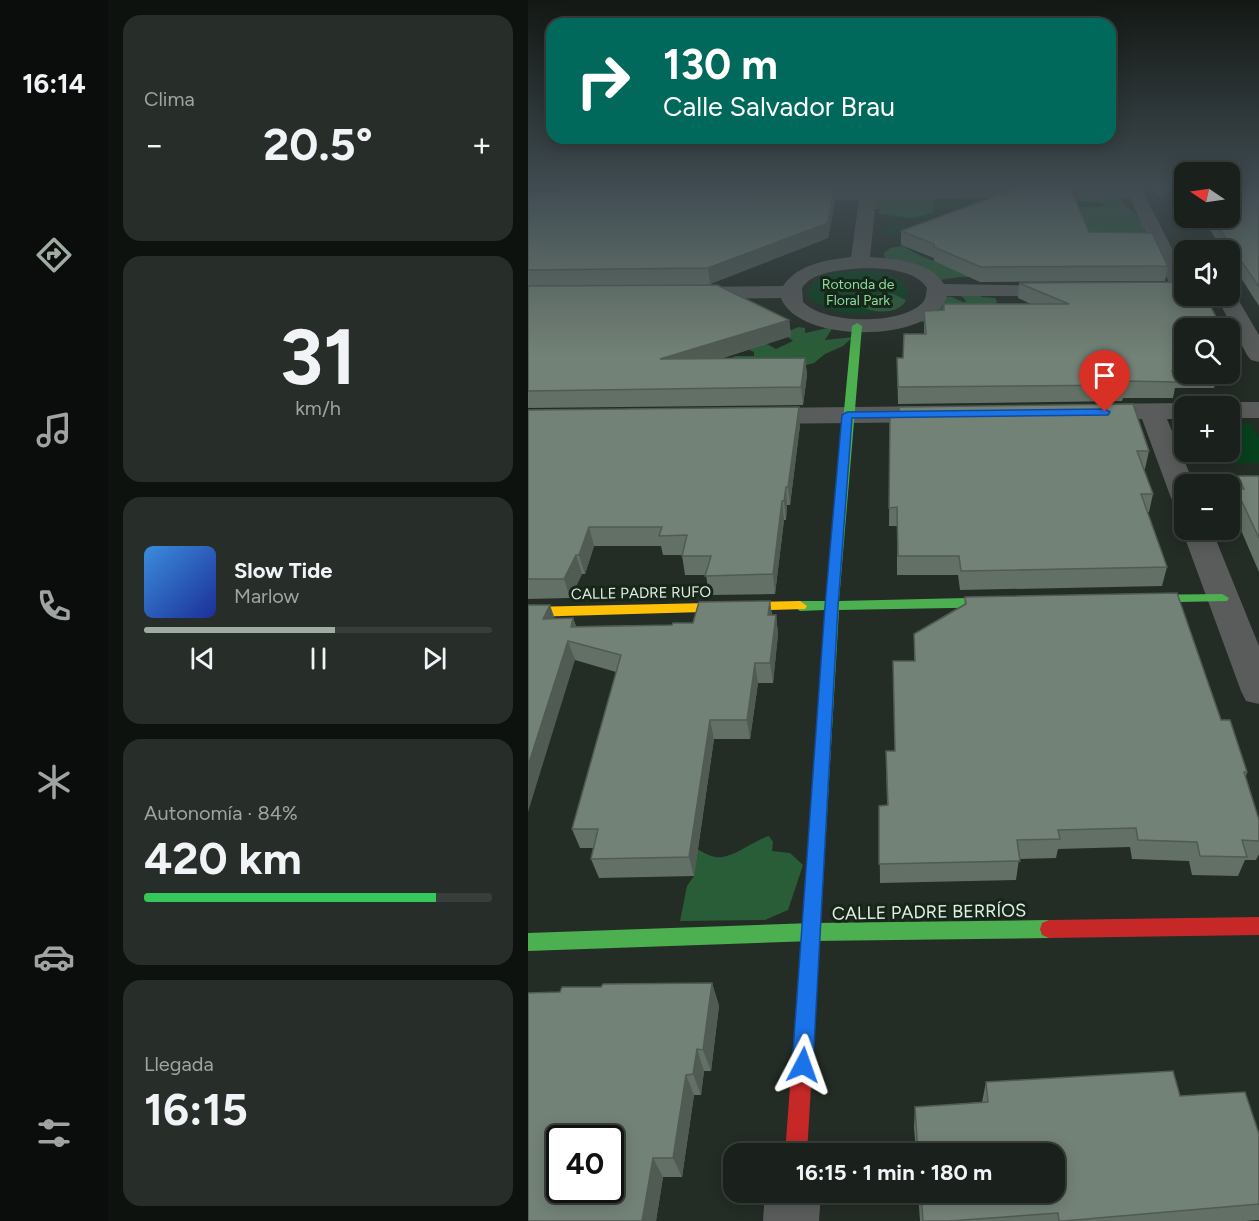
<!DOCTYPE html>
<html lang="es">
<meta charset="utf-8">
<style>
body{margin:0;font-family:Figtree,sans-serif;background:#272e29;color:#f1f3f6;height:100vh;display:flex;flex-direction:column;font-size:22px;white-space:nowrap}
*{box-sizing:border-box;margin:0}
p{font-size:20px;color:#9fa3a3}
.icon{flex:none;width:33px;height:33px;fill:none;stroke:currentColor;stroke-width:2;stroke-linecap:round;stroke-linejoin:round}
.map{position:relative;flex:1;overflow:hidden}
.side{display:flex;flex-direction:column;gap:15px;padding:15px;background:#0e120f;width:420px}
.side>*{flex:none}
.hud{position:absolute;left:18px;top:18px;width:570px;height:126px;border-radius:18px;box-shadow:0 3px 15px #0003,0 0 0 2px #383e3b;background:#00695c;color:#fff;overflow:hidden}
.needle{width:39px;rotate:283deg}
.tools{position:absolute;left:646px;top:162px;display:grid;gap:12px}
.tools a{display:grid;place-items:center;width:66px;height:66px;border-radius:12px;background:#1a211c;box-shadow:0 3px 15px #0003,0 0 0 2px #383e3b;font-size:30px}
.speed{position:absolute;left:18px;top:1125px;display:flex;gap:12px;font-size:30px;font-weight:700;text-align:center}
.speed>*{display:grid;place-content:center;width:78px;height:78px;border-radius:50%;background:#1a211c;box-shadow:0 3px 15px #0003,0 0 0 2px #383e3b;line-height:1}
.speed .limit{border:3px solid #111;border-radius:9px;background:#fff;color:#111}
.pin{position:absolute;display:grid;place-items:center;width:51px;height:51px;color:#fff;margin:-62px -26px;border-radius:50% 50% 50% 0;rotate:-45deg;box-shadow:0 0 6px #0007}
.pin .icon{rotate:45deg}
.me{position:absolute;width:66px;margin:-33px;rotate:4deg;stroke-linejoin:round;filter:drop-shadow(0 0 4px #0008)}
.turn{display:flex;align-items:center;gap:21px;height:126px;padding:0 18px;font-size:27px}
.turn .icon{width:78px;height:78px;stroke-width:2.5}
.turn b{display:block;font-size:42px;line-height:51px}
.big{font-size:45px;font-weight:700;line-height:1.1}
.side .card{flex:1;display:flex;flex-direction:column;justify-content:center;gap:9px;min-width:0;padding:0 21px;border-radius:18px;background:#272e29}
.side .dial{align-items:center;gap:0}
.dial b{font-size:78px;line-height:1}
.song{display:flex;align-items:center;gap:18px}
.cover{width:72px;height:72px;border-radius:9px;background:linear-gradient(135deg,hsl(210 70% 55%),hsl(230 70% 35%))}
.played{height:6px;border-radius:3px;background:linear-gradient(90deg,#a0aba2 55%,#383e3b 55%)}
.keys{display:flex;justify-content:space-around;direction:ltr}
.heat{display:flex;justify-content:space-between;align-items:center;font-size:33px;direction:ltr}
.charge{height:9px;border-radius:4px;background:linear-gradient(90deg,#34c759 84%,#383e3b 0)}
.trip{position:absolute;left:195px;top:1143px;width:342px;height:60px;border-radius:18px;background:#1a211c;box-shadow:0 3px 15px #0003,0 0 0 2px #383e3b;font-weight:700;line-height:60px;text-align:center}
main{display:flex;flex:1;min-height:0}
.tab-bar{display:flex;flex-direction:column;width:108px;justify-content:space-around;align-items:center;background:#0a0d0b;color:#9fa3a3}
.tab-bar .icon{width:42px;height:42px}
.tab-bar .selected{color:#a0aba2}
.tab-bar b{font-size:27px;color:#f1f3f6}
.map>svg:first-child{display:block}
.green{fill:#07401d}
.forest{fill:#295d37}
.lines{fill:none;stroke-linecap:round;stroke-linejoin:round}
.street{fill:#595c5a;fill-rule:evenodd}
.fast{fill:#4caf50;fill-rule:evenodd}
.slow{fill:#ffc107;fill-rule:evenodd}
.jam{fill:#c62828;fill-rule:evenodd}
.wall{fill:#637065}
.shaded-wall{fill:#505b53}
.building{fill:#738276;stroke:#505b53;stroke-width:1.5;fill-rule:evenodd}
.route{fill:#1a73e8;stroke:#114b97;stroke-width:1.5}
.labels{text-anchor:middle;stroke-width:6;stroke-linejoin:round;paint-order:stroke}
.far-park-label{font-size:14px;fill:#8add9d;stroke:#162619}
.street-label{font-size:15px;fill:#e4efe6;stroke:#162619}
.near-street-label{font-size:18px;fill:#e4efe6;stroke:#162619}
</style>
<main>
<nav class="tab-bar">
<b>16:14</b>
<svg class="icon selected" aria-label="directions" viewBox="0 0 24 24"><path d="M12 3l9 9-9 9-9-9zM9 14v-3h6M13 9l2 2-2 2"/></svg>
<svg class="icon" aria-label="music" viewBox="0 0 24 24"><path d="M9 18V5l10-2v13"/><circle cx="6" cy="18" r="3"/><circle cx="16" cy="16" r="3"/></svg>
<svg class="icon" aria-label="phone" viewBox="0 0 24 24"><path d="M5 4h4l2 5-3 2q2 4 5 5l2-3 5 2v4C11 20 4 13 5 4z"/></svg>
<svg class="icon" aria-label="climate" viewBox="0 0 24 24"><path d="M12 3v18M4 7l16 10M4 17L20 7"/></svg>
<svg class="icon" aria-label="car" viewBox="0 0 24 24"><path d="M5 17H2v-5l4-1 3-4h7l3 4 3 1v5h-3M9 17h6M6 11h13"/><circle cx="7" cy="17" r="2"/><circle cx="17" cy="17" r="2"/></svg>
<svg class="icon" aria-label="filters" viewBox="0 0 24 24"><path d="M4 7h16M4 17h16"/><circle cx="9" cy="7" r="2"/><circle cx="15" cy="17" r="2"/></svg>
</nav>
<section class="side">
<div class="card"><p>Clima</p>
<div class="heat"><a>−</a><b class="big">20.5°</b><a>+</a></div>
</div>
<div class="card dial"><b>31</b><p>km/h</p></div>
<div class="card">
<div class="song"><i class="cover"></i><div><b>Slow Tide</b><p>Marlow</p></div></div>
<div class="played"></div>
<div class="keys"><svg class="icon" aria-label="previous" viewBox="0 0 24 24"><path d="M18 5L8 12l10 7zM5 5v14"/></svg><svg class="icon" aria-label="pause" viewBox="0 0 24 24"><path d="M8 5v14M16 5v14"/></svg><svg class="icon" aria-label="next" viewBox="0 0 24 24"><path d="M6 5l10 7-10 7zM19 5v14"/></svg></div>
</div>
<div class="card"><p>Autonomía · 84%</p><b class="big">420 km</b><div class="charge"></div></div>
<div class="card"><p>Llegada</p><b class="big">16:15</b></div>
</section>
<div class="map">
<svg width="731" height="1221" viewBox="0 0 731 1221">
<rect width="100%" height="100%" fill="#232c25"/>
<path class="green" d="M407 199H493L515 203 537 200 583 204 536 210 533 214 539 221 516 220 513 216 471 218 435 229 355 233 357 225 439 226V221H451L450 214H438L437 211H431L430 207H414V210L406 211 407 221H356L358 214 383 218 405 213Z
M331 271C347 271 370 273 379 288L378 296C356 320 305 319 282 298L280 291C289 273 314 271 331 271Z
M702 424H723L731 438V463H671L666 452H702Z"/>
<path class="forest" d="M493 195 596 196 593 199C600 212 619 217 616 236H597L585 231 562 236 549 207H569L580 204Z
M405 198 408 200 405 202V213L383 218 353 214 350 213 352 209H345V200L349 199Z
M375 246C396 260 423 266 447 277H432L411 280 357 259 356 253 362 248Z
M443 291 454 297 467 298 469 301 468 304 397 323 391 320C398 314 410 298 419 297 425 295 431 302 438 302L436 298 431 295Z
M354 293 365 294 378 300C371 315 346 313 333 307L334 302Z
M270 327 277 328V333L305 327 297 340 325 337 315 346 297 354 286 363 271 367 197 361 207 356H226V352L221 350 237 343 248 349 265 341 260 337 259 332Z
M241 836 245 842 244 851 262 853 275 865 260 910 237 920 152 921 159 886 166 876 169 849C175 852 181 856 187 857 203 860 226 840 241 836Z"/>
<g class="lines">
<path class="street" d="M7 186H24L6 208 0 209V194Z
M333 186H349V189L612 186 657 274V294L647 293 644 289 601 197 348 199 342 257C367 259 402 261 416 284L542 286 545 290 542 294 535 296H419C405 344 270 344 253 298L161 299 154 297 151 293 154 289 161 287 255 286C270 264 298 260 323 257L331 200H263L257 199 254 195 257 191 263 190 332 189ZM323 269C345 267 386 267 399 288 398 295 398 301 392 305 369 325 296 324 275 302L274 288C284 273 306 271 323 269Z
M702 291 708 296 731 335V362L723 360 719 355 688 296H702Z
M702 402H731V418H702V406H692Z
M657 403 667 406H657V419H639L666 484H657V507L647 504 643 498 614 419 563 420 554 417 550 412 554 407 563 404Z
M415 406 424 409 428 414 424 419 415 422 227 424 218 421 214 416 218 411 227 408Z
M657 526V530H684L731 646V704L718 701 713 691 654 530Z
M237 1192H293L291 1221H235Z"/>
<path class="fast" d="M329 323 334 326 311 601 480 597 487 602 480 607 311 610 295 885 292 891 286 893 280 891 277 885 297 610 272 611 265 606 272 601H298L324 326Z
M694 594 701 598 699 601 606 603 599 599 606 595Z
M521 920 528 923 530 929 528 935 521 938 285 941 0 951V933L285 923Z"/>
<path class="slow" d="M272 601 279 606 277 609 0 617V607Z"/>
<path class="jam" d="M286 877 292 879 295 885 279 1154H257L277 885 280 879Z
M731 917V935L521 938 514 935 512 929 514 923 521 920Z"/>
</g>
<path class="wall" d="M35 186H310L309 187 36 189Z
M625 186H651L632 196Z
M653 186H657V192Z
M731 186V306L702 261V250H695L674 218H702Z
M306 187 307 201 300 238 182 284 261 320 263 336 192 359 277 358 279 375 275 405 0 408V192Z
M373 231 561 232 640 266 637 281 452 282 406 261V258L373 245Z
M491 283 657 328V374H702V343L708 354 705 364 707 369 703 385H687L686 388H647L645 398H595L594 401 370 404 369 358H375L396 334V311L415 310 416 304H503L490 298Z
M0 410 272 425 262 505H259L258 520H256L247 594 181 595 178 575H157L154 555H135L133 546H66L57 574H54L42 598 0 599Z
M362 415 621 451 617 469H615L625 494 621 512H619L639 567 634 586 432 590 430 575H369V526H361Z
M710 476H731V572L703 507 706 497 705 494Z
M437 597 693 720 719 772 718 777 731 820V854L728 860H717L710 876 664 875 661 861 604 859 602 847 530 849 528 858 491 859 488 880 352 883 351 806 359 805 358 751H367L386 661V634L436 604Z
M242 601 244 615H248L250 634 245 683H230L222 739H186L166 876 71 878 63 859 65 848H52L44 829 88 672 47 660 26 619 45 618 48 626 144 625 165 623Z
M184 983 191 1006 183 1071H176L173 1095H166L154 1177H135L128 1221H0L32 992 73 987Z
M458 1082 652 1096 731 1134V1220L718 1221H392L390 1192H526V1154H388L386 1127 387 1107 454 1102Z"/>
<path class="shaded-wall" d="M634 186H651L632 196Z
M306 187 307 201 300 238 182 284 180 268Z
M261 320 263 336 135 377 132 359Z
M277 358 279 375 275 405 273 387Z
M271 407 272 425 262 505 260 487Z
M258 487 259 505 258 520 256 501Z
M254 501 256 520 247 594 245 574Z
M61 527 66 546 57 574 51 555Z
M48 555 54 574 42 598 36 579Z
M242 601 244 620 240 615Z
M22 605 29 625 15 619Z
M248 615 250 634 245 683 242 663Z
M45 618 52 638 43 627Z
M40 641 47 660 0 812V766Z
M227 663 230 683 222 739 219 720Z
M182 720 186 739 166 876 161 857Z
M184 983 191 1006 183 1071 175 1050Z
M169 1049 176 1071 173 1095 165 1074Z
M158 1075 166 1095 154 1177 145 1158Z
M125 1158 135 1177 128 1221H114Z"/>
<path class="building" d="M702 186H731V287L684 218H702Z
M306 187 300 223 180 268 0 270V192H33V189Z
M492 187H542L561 232 624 233 640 266 453 267 406 247V244L373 231Z
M657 282V296H677L694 328H657V371H644L649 382 597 381 598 385 370 387 369 358H375L376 334H398L396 311 416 310V304H541L491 283Z
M189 285 261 320 132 359 277 358 273 387 0 391V286Z
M702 343 708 354H702Z
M702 358 707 369H702Z
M605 404 621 451H609L625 494H613L639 567 433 571 431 556H370L369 507 361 508 362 415H371V407Z
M271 407 260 487H258L256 501H254L245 574 177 576 183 556H154L159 535 131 536 134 527H61L51 555H48L36 579H0V410Z
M710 476H731V538L708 489H716Z
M649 593 693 720H702L719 772H716L731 820V841L714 840 719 857 672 856 669 842 610 840 608 828 530 830 532 839 489 840 492 861 351 864V806L360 805 358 751H367L365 661H387L386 634 438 604 437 597Z
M242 601 240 615H248L242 663H227L219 720H182L161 857 63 859 70 829H44L93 655 40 641 0 766V605H22L15 619 45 618 43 627 144 625 145 623H165L171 602Z
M184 983 175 1050 169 1049 165 1074 158 1075 145 1158H125L114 1221H0V993L32 992 34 987H73L75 984ZM32 1138H82V1190H32Z
M645 1071 652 1096 717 1092 731 1134V1204L535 1221H531L530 1213 421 1221H395L393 1192H526V1154H390L387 1107 460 1102 458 1082Z"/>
<linearGradient id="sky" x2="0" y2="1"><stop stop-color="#131814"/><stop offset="0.52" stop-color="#3f4b51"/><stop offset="1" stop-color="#3f4b51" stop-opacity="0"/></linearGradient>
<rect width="731" height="357" fill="url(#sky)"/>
<path class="route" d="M577 409 582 412 580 415 324 418 310 606 285 1065 282 1072 275 1075 267 1072 264 1065 297 606 314 415 319 412Z"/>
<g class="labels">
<g class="far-park-label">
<text x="330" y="289">Rotonda de<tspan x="330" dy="16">Floral Park</tspan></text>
</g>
<g class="street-label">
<text transform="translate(113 593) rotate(-1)" y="5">CALLE PADRE RUFO</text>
</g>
<g class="near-street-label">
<text transform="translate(401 912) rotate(-1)" y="6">CALLE PADRE BERRÍOS</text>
</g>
</g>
</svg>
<div class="tools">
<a><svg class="needle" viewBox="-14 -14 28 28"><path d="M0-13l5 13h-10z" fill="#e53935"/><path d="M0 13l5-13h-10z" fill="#9fa3a3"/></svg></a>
<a><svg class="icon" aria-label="sound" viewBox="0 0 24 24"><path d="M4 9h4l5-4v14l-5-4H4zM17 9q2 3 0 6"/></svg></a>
<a><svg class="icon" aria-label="search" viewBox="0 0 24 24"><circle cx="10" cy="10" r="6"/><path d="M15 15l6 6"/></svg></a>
<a>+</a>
<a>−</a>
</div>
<div class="speed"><div class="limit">40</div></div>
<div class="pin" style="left:577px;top:412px;background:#d93025"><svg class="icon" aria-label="arrive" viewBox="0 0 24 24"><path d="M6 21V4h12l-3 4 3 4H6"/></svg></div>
<svg class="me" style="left:275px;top:1065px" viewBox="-20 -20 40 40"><path d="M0-17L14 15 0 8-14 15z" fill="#1a73e8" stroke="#fff" stroke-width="4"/></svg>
<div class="trip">16:15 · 1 min · 180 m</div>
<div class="hud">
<div class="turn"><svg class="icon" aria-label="right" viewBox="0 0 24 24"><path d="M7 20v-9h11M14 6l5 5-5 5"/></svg><div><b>130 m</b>Calle Salvador Brau</div></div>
</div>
</div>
</main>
